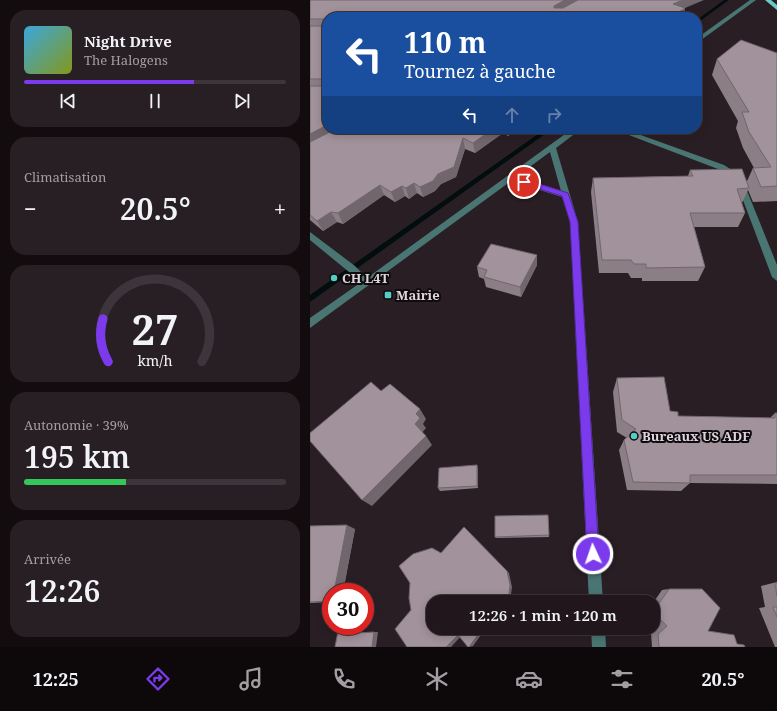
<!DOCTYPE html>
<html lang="fr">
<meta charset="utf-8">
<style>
body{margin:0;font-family:"Noto Serif",serif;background:#281f25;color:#f1f3f6;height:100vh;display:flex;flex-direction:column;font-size:15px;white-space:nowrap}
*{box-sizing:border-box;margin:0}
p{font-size:13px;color:#a29fa3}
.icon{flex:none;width:22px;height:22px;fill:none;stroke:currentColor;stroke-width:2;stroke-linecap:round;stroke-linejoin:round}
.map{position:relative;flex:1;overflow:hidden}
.drawer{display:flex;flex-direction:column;gap:10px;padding:10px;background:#120c0f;width:310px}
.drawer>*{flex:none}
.guide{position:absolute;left:12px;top:12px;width:380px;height:122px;border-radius:16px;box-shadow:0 2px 10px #0003,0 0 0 1px #3d353b;background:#1a4fa0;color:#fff;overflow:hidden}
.speed{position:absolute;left:12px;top:583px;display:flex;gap:8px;font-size:20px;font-weight:700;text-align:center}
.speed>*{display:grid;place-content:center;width:52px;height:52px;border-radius:50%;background:#20161c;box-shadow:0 2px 10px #0003,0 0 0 1px #3d353b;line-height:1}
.speed .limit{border:6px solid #d22;background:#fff;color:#111}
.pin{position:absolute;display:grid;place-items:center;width:34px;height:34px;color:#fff;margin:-17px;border:2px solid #fff;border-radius:50%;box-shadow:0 1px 4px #0007}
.me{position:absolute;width:44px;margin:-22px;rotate:357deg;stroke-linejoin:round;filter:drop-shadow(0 0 3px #0008)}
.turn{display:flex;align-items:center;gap:14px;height:84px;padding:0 16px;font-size:18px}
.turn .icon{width:52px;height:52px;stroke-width:2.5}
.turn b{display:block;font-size:28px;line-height:34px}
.lanes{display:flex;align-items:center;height:38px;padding:0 16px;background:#0003;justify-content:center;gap:20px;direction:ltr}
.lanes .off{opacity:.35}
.big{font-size:30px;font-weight:600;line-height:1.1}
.drawer .widget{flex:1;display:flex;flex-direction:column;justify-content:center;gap:6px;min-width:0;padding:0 14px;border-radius:16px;background:#281f25}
.drawer .dial{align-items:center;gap:0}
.dial svg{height:104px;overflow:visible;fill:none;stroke:#3d353b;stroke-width:7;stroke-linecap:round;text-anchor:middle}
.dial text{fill:#f1f3f6;stroke:none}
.song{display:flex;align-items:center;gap:12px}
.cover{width:48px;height:48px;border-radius:6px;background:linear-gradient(135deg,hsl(200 70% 55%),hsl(70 70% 35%))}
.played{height:4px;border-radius:2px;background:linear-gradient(90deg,#7c3aed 65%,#3d353b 65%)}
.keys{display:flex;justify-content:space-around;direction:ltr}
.heat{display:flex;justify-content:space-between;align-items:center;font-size:22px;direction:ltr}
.charge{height:6px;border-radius:3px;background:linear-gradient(90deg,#34c759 39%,#3d353b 0)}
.trip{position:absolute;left:116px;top:595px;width:234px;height:40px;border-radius:16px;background:#20161c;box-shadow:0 2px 10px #0003,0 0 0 1px #3d353b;font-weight:600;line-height:40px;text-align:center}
.menu{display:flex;height:64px;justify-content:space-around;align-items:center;background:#0d090b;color:#a29fa3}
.menu .icon{width:28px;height:28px}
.menu .on{color:#7c3aed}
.menu b{font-size:18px;color:#f1f3f6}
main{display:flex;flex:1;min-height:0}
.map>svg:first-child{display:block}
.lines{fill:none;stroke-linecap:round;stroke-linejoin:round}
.stream{fill:#020e0d;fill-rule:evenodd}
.minor{fill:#497673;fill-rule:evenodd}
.major{fill:#69cbc5;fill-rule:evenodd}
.wall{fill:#8b7e85}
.shaded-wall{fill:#71666c}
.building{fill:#a2929b;stroke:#71666c}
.route{fill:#7c3aed;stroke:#51269a}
.poi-dot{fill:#54cdc7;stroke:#0f0a0d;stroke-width:1.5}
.labels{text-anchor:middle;stroke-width:4;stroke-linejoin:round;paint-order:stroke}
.poi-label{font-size:13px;font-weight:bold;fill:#ded5da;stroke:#0f0a0d;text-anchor:start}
</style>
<main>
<section class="drawer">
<div class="widget">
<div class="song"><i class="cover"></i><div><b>Night Drive</b><p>The Halogens</p></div></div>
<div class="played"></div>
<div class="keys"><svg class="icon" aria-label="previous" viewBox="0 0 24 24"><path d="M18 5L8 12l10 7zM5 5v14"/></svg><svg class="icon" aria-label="pause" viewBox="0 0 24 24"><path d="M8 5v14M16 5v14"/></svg><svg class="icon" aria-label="next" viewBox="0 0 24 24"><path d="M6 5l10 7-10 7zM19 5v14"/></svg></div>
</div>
<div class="widget"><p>Climatisation</p>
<div class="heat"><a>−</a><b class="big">20.5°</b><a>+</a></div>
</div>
<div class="widget dial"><svg viewBox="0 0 100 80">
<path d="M14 69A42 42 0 1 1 86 69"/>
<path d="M14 69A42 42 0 0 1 10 36" stroke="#7c3aed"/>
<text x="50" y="56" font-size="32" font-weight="700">27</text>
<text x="50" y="72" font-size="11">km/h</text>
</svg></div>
<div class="widget"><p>Autonomie · 39%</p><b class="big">195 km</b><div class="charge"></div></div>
<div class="widget"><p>Arrivée</p><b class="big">12:26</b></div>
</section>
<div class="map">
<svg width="467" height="647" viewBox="0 0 467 647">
<rect width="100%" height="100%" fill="#2a1e25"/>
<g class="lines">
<path class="stream" d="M414 0H419L387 23V20Z
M235 129H242L0 302V295Z"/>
<path class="minor" d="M440 0H446L387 43V38Z
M262 129H271L246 148 268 222 293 602H279L260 222 252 197 201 181 0 328V318L50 283 39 272 0 240V232L45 266 57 278ZM240 152 251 191 206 177Z
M303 129H314L414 165 431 176 467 265V281L462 277 425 179 408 169Z
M281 628H295L296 647H282Z"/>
<path class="major" d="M455 0H461L467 5V10Z"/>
</g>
<path class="wall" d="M0 0 375 8 373 17H17V129H208L198 136 193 133 165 153 155 149 146 177 131 184 125 191 113 197 107 193 99 199 95 196 85 202 74 195 33 224 27 222 13 231 0 220Z
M467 53V201L443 202 438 190 432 203 435 213 428 227H384L395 267 388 281H332V278H321L318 273H289L281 192 283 178 378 176 380 170 437 181 443 168H444L433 148 426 128 428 121 402 75 407 59Z
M227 255V265L211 297 176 287 174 279 169 277 167 267Z
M307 378 368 416 460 418 465 413H467V484L380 483 371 491 317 490 309 450 314 440 317 438 307 432 303 392Z
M168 468V488L130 491 128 488Z
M238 515 239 537 186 538 185 537Z
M0 526 45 529 33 592H21V602L0 603Z
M467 582V647H465L449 608 455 607 451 586Z
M359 589 398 631 435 647H342L341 633 349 626 343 619V603L352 590Z"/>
<path class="shaded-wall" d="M255 0H272L244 17V6Z
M373 0H394L375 8 373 17H362L363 4Z
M17 125V129H35L0 147V134Z
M183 129H193V133L165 153 163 143Z
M197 129H208L198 136Z
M153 138 155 149 146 177 131 184 125 191 113 197 110 187Z
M104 183 107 193 99 199 96 188Z
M70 185 74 195 33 224 28 213Z
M92 186 95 196 85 202 81 192Z
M21 212 27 222 13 231 7 221Z
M227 255V265L211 297 210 287Z
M110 409 116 419 113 424 116 428 111 434 105 424 106 414Z
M116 436 122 445 62 506 52 500Z
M167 465 168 468V488L167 486Z
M37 525 45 529 33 592H24Z
M197 571 199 573 202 587 200 602H198Z
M55 604H57L55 616Z
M49 626H53L52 633H47Z
M173 628H176L163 646 159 647Z
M64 632H68L66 647H62Z
M153 634 141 647H136L148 635Z"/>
<path class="building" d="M0 0H255L244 6V8H253L268 0H373L363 4 375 8 362 17H17V125L0 134V86H13L14 81 13 79H0V26H13L15 21 13 19H0Z
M431 40 467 53V186L451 187 443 168 461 167 439 132 432 112H439L407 59Z
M26 129H183L163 143 153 138 144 167 128 174 123 181 110 187 104 183 96 188 92 186 81 192 70 185 28 213 21 212 7 221 0 215V142Z
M432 169 439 188 427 189 435 213H380L395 267 336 268V264H324L321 260H292L283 178 383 176 380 170Z
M181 244 227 255 210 287 174 277 177 270 167 267Z
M354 377 360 411 368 412V416L465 418V413H467V475H380V483L323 482 314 440 326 429 312 420 307 378Z
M61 382 71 391 80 384 110 409 106 414 110 418 105 424 116 436 52 500 0 441V433Z
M167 465V486L128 488 129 468Z
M238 515 239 535 185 537V516Z
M37 525 24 592H21V601L0 602V526Z
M154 527 197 571 200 585 198 602H123V628H173L159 647H158L148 635 136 647H97L85 629 101 610 99 598 100 583 89 566 103 554 122 548 131 553Z
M467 583V596L465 584Z
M359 589H392L410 608 398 631 424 635 427 644 434 645 435 647H349L348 634 357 626 343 612Z
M463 607H467V617Z
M29 626H49L47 633 64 632 62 647H25Z"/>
<path class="route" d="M214 179 258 193 268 222 289 554 287 559 283 560 279 559 277 554 260 222 252 196 212 184V180Z"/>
<g class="poi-dot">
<circle cx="24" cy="278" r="4"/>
<rect x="74" y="291" width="8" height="8" rx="2"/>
<circle cx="324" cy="436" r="4"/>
</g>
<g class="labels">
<g class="poi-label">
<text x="32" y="283">CH L4T</text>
<text x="86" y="300">Mairie</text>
<text x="332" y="441">Bureaux US ADF</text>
</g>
</g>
</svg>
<div class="speed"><div class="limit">30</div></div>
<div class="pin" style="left:214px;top:182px;background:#d93025"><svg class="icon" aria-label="arrive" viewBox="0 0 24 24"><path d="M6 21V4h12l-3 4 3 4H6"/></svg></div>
<svg class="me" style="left:283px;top:554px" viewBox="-20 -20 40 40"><circle r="17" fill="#7c3aed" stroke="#fff" stroke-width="3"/><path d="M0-11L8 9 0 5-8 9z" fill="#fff"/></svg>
<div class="trip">12:26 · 1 min · 120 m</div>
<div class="guide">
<div class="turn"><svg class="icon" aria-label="left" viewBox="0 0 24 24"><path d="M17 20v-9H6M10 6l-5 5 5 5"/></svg><div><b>110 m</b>Tournez à gauche</div></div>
<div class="lanes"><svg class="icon" aria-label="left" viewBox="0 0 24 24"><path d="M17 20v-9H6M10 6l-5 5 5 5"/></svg><svg class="icon off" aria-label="ahead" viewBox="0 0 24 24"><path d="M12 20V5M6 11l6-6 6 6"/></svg><svg class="icon off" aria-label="right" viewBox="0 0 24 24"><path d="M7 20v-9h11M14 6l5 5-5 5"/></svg></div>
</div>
</div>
</main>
<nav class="menu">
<b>12:25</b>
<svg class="icon on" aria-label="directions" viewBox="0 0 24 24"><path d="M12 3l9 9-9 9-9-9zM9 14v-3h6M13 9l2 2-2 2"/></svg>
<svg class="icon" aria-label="music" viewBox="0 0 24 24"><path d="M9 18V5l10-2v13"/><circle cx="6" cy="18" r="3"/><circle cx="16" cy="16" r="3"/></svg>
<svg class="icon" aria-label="phone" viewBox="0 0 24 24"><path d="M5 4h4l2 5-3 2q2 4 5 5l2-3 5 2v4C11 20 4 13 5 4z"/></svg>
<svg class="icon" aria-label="climate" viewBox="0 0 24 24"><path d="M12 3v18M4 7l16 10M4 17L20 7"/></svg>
<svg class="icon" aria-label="car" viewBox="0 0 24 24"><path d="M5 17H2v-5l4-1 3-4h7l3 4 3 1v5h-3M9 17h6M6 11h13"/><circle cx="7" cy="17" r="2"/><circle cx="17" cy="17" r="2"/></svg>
<svg class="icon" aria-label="filters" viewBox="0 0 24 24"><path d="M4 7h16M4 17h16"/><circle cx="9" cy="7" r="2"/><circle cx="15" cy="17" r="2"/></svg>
<b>20.5°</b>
</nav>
